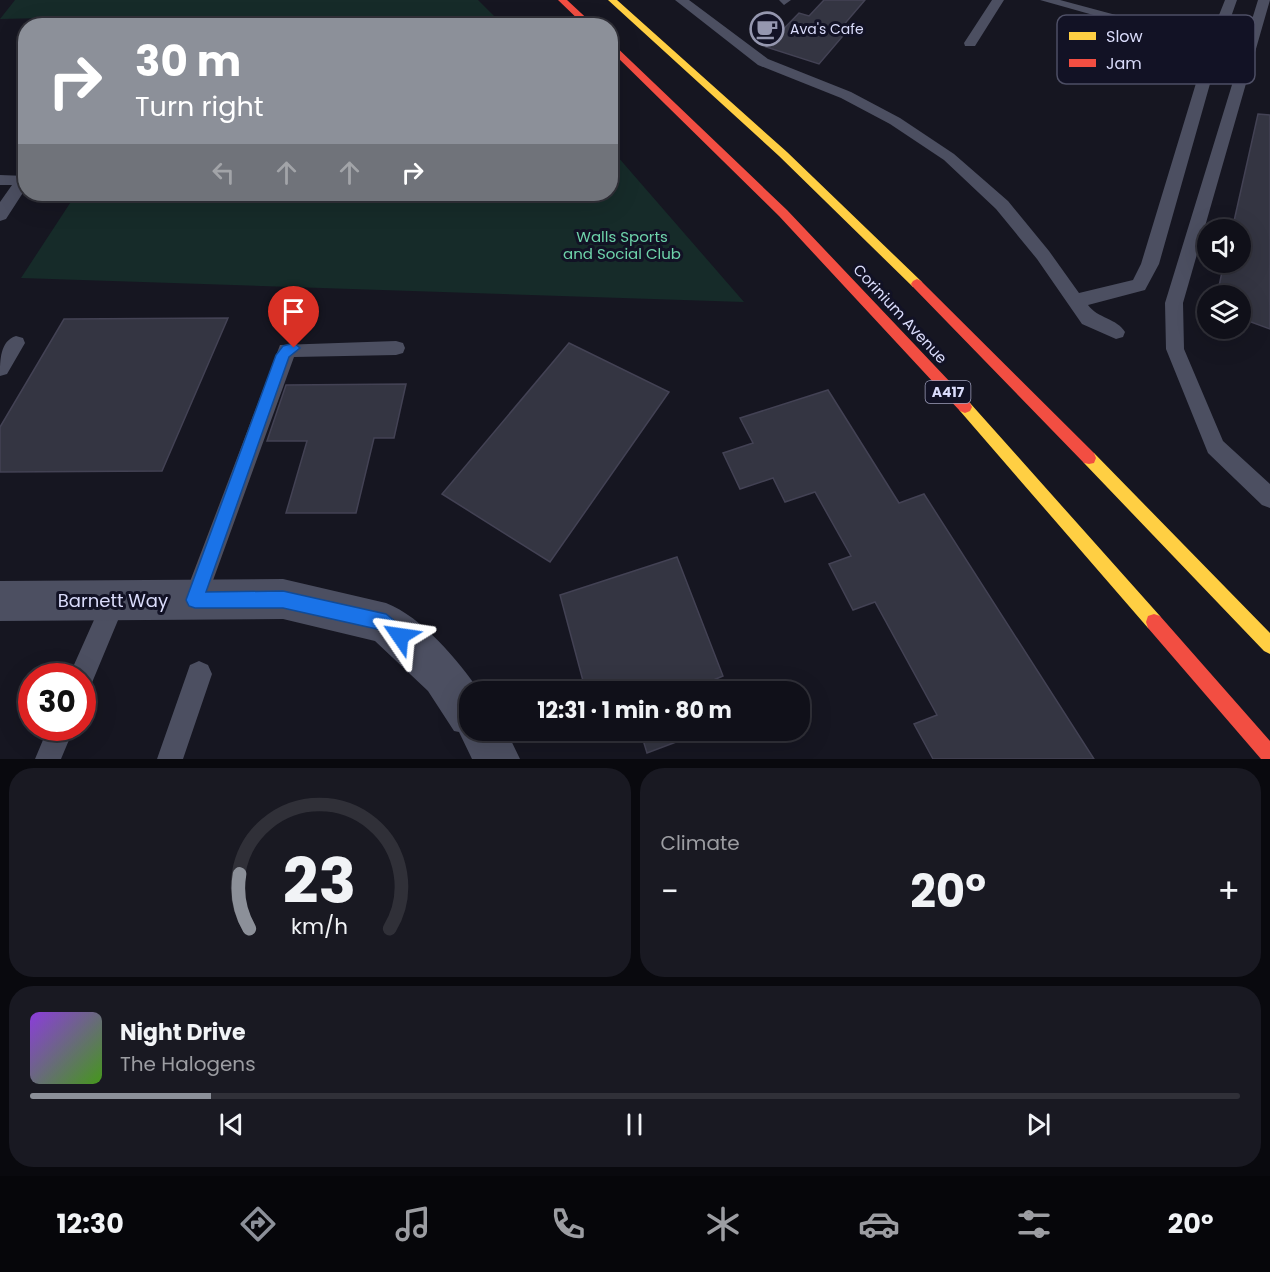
<!DOCTYPE html>
<meta charset="utf-8">
<style>
body{margin:0;font-family:Poppins,sans-serif;background:#191922;color:#f1f3f6;height:100vh;display:flex;flex-direction:column;font-size:22px;white-space:nowrap}
*{box-sizing:border-box;margin:0}
p{font-size:20px;color:#9c9da2}
.icon{flex:none;width:33px;height:33px;fill:none;stroke:currentColor;stroke-width:2;stroke-linecap:round;stroke-linejoin:round}
.map{position:relative;height:759px;overflow:hidden}
.side{display:flex;flex-direction:column;gap:9px;padding:9px;background:#09090e;flex:1}
.side>*{flex:none}
.guide{position:absolute;left:18px;top:18px;width:600px;height:183px;border-radius:24px;box-shadow:0 6px 24px #0002,0 0 0 2px #303038;background:#8c9099;color:#fff;overflow:hidden}
.controls{position:absolute;left:1197px;top:219px;display:grid;gap:12px}
.controls a{display:grid;place-items:center;width:54px;height:54px;border-radius:50%;background:#101019;box-shadow:0 6px 24px #0002,0 0 0 2px #303038;font-size:30px}
.speed{position:absolute;left:18px;top:663px;display:flex;gap:12px;font-size:30px;font-weight:700;text-align:center}
.speed>*{display:grid;place-content:center;width:78px;height:78px;border-radius:50%;background:#101019;box-shadow:0 6px 24px #0002,0 0 0 2px #303038;line-height:1}
.speed .limit{border:9px solid #d22;background:#fff;color:#111}
.pin{position:absolute;display:grid;place-items:center;width:51px;height:51px;color:#fff;margin:-62px -26px;border-radius:50% 50% 50% 0;rotate:-45deg;box-shadow:0 0 6px #0007}
.pin .icon{rotate:45deg}
.me{position:absolute;width:66px;margin:-33px;rotate:302deg;stroke-linejoin:round;filter:drop-shadow(0 0 4px #0008)}
.turn{display:flex;align-items:center;gap:21px;height:126px;padding:0 18px;font-size:27px}
.turn .icon{width:78px;height:78px;stroke-width:2.5}
.turn b{display:block;font-size:42px;line-height:51px}
.lanes{display:flex;align-items:center;height:57px;padding:0 18px;background:#0003;justify-content:center;gap:30px;direction:ltr}
.lanes .off{opacity:.35}
.big{font-size:45px;font-weight:700;line-height:1.1}
.side .card{flex:1;display:flex;flex-direction:column;justify-content:center;gap:9px;min-width:0;padding:0 21px;border-radius:24px;background:#191922}
.side .dial{align-items:center;gap:0}
.dial svg{height:156px;overflow:visible;fill:none;stroke:#303038;stroke-width:7;stroke-linecap:round;text-anchor:middle}
.dial text{fill:#f1f3f6;stroke:none}
.song{display:flex;align-items:center;gap:18px}
.cover{width:72px;height:72px;border-radius:9px;background:linear-gradient(135deg,hsl(270 70% 55%),hsl(100 70% 35%))}
.played{height:6px;border-radius:3px;background:linear-gradient(90deg,#8c9099 15%,#303038 15%)}
.keys{display:flex;justify-content:space-around;direction:ltr}
.heat{display:flex;justify-content:space-between;align-items:center;font-size:33px;direction:ltr}
.side .tiles{flex:1;display:grid;gap:9px;grid-template-columns:1fr 1fr}
.card:last-child{grid-column:span 2}
.trip{position:absolute;left:459px;top:681px;width:351px;height:60px;border-radius:24px;background:#101019;box-shadow:0 6px 24px #0002,0 0 0 2px #303038;font-weight:700;line-height:60px;text-align:center}
.tabs{display:flex;height:96px;justify-content:space-around;align-items:center;background:#06060a;color:#9c9da2}
.tabs .icon{width:42px;height:42px}
.tabs .current{color:#8c9099}
.tabs b{font-size:27px;color:#f1f3f6}
.map>svg:first-child{display:block}
.green{fill:#162b29}
.building{fill:#343542;stroke:#434254;stroke-width:1.5}
.lines{fill:none;stroke-linecap:round;stroke-linejoin:round}
.lane{fill:#4c4f61;fill-rule:evenodd}
.street{fill:#4c4f61;fill-rule:evenodd}
.slow{fill:#ffcf43;fill-rule:evenodd}
.jam{fill:#f24e42;fill-rule:evenodd}
.route{fill:#1a73e8;stroke:#114b97;stroke-width:1.5}
.labels{text-anchor:middle;stroke-width:6;stroke-linejoin:round;paint-order:stroke}
.far-poi-label{font-size:14px;fill:#dadcfb;stroke:#121225;text-anchor:start}
.shield{fill:#121225;stroke:#9e9fbb;stroke-width:1.5}
.shield-label{font-size:14px;font-weight:bold;fill:#dadcfb}
.park-label{font-size:15px;fill:#6ed3aa;stroke:#121225}
.street-label{font-size:15px;fill:#dadcfb;stroke:#121225}
.near-street-label{font-size:18px;fill:#dadcfb;stroke:#121225}
.key{fill:#121225;stroke:#4e4f65;stroke-width:1.5}
.key-label{font-size:16px;fill:#dadcfb}
</style>
<div class="map">
<svg width="1270" height="759" viewBox="0 0 1270 759">
<rect width="100%" height="100%" fill="#161621"/>
<path class="green" d="M15 0H478L503 25 85 26 91 17 0 19Z
M611 149 744 302 21 278 76 194H610Z"/>
<path class="building" d="M824 0H865L841 28 848 30 819 64 766 47 799 13 809 16Z
M1258 114 1270 115V329L1240 318V296H1217L1224 262H1240V230H1232Z
M228 318 162 471 0 472V427L64 319Z
M569 343 669 392 550 562 442 494Z
M406 384 394 438H374L356 513H286L307 441H267L286 385Z
M828 390 899 503 924 494 1094 759H933L914 724 937 715 875 602 853 610 829 564 851 556 815 492 785 502 773 478 740 489 723 453 753 443 740 418Z
M677 557 723 676 685 692H586L560 595Z
M640 730H699L700 733 647 753Z"/>
<g class="lines">
<path class="lane" d="M675 0H689L768 59 851 92 900 118 954 154 1008 201 1049 251 1079 293 1133 280 1141 264 1207 47 1040 0H1060L1209 40 1225 0H1237L1221 45 1159 264 1145 290 1088 305C1097 318 1118 319 1125 332L1123 337 1116 339 1082 324 1037 259 996 209 944 160 890 124 841 98 758 65Z
M779 0H791L784 5Z
M992 0H1004L975 46H965L964 43Z
M1258 0H1270L1183 303 1184 349 1223 441 1270 484V508L1262 505 1208 453 1166 349 1165 303Z
M0 175 26 176V188L6 219 0 221V202L12 185H0Z
M16 336 23 338 25 343 7 374 0 376C0 360 0 341 16 336Z
M396 341 403 343 405 348 403 353 396 355 294 357 203 608 195 612 187 608 183 600 280 345Z
M114 589 122 593 126 601 91 685 82 688V676H69L106 593Z
M199 661 208 665 212 674 183 759H157L190 665Z
M48 728H74L61 759H35Z"/>
<path class="street" d="M283 579 386 603C422 617 458 660 480 692H470V730H506L520 759H472L459 732 454 731 428 691 375 641 283 619 0 621V581Z"/>
<path class="slow" d="M608 0H617L787 152 921 281 923 284 921 287H913L779 156Z
M965 401 970 403 1160 616 1162 622 1160 628 1154 630 1148 628 960 411 958 407 960 403Z
M1089 452 1094 453 1270 633V654L1264 651 1084 463 1082 458 1084 453Z"/>
<path class="jam" d="M558 0H567L595 26H585Z
M610 41 787 210 970 403 972 407 970 411 965 413 960 411 779 216 610 50Z
M917 279 921 281 1094 453 1096 458 1094 463 1089 464 1084 463 913 287 911 284 913 281Z
M1154 614 1160 616 1270 741V759H1261L1148 628 1146 622 1148 616Z"/>
</g>
<path class="route" d="M294 343 300 348 289 357 206 592 283 591 386 614 406 630 408 636 406 642 400 644 381 630 283 608H195L189 606 186 600 276 355 283 346Z"/>
<defs>
<g id="cafe-ring" transform="scale(1.725)"><circle r="9.5" fill="#121225" stroke="#9597af" stroke-width="1.5"/><path d="M-5.5-4.5H6V0H3Q3 3.5 0 3.5H-2.5Q-5.5 3.5-5.5 0ZM3-3.2v2h1.7v-2ZM-6 4.5H4V6H-6Z" fill="#9597af"/></g>
</defs>
<g fill-rule="evenodd">
<use href="#cafe-ring" x="767" y="29"/>
</g>
<g class="labels">
<g class="far-poi-label">
<text x="790" y="34">Ava's Cafe</text>
</g>
<rect class="shield" x="925.5" y="381" width="45" height="22" rx="4.5"/>
<g class="shield-label">
<text x="948" y="397">A417</text>
</g>
<g class="park-label">
<text x="622" y="242">Walls Sports<tspan x="622" dy="17">and Social Club</tspan></text>
</g>
<g class="street-label">
<text transform="translate(900 314) rotate(47)" y="5">Corinium Avenue</text>
</g>
<g class="near-street-label">
<text x="113" y="607">Barnett Way</text>
</g>
</g>
<rect x="1057" y="15" width="198" height="69" rx="9" class="key"/>
<rect x="1069" y="32" width="27" height="8" fill="#ffcf43"/>
<rect x="1069" y="59" width="27" height="8" fill="#f24e42"/>
<g class="key-label">
<text x="1106" y="42">Slow</text>
<text x="1106" y="69">Jam</text>
</g>
</svg>
<div class="controls">
<a><svg class="icon" aria-label="sound" viewBox="0 0 24 24"><path d="M4 9h4l5-4v14l-5-4H4zM17 9q2 3 0 6"/></svg></a>
<a><svg class="icon" aria-label="layers" viewBox="0 0 24 24"><path d="M12 4l9 5-9 5-9-5zM3 14l9 5 9-5"/></svg></a>
</div>
<div class="speed"><div class="limit">30</div></div>
<div class="pin" style="left:294px;top:348px;background:#d93025"><svg class="icon" aria-label="arrive" viewBox="0 0 24 24"><path d="M6 21V4h12l-3 4 3 4H6"/></svg></div>
<svg class="me" style="left:400px;top:636px" viewBox="-20 -20 40 40"><path d="M0-17L14 15 0 8-14 15z" fill="#1a73e8" stroke="#fff" stroke-width="4"/></svg>
<div class="trip">12:31 · 1 min · 80 m</div>
<div class="guide">
<div class="turn"><svg class="icon" aria-label="right" viewBox="0 0 24 24"><path d="M7 20v-9h11M14 6l5 5-5 5"/></svg><div><b>30 m</b>Turn right</div></div>
<div class="lanes"><svg class="icon off" aria-label="left" viewBox="0 0 24 24"><path d="M17 20v-9H6M10 6l-5 5 5 5"/></svg><svg class="icon off" aria-label="ahead" viewBox="0 0 24 24"><path d="M12 20V5M6 11l6-6 6 6"/></svg><svg class="icon off" aria-label="ahead" viewBox="0 0 24 24"><path d="M12 20V5M6 11l6-6 6 6"/></svg><svg class="icon" aria-label="right" viewBox="0 0 24 24"><path d="M7 20v-9h11M14 6l5 5-5 5"/></svg></div>
</div>
</div>
<section class="side">
<div class="tiles">
<div class="card dial"><svg viewBox="0 0 100 80">
<path d="M14 69A42 42 0 1 1 86 69"/>
<path d="M14 69A42 42 0 0 1 9 41" stroke="#8c9099"/>
<text x="50" y="56" font-size="32" font-weight="700">23</text>
<text x="50" y="72" font-size="11">km/h</text>
</svg></div>
<div class="card"><p>Climate</p>
<div class="heat"><a>−</a><b class="big">20°</b><a>+</a></div>
</div>
<div class="card">
<div class="song"><i class="cover"></i><div><b>Night Drive</b><p>The Halogens</p></div></div>
<div class="played"></div>
<div class="keys"><svg class="icon" aria-label="previous" viewBox="0 0 24 24"><path d="M18 5L8 12l10 7zM5 5v14"/></svg><svg class="icon" aria-label="pause" viewBox="0 0 24 24"><path d="M8 5v14M16 5v14"/></svg><svg class="icon" aria-label="next" viewBox="0 0 24 24"><path d="M6 5l10 7-10 7zM19 5v14"/></svg></div>
</div>
</div>
</section>
<nav class="tabs">
<b>12:30</b>
<svg class="icon current" aria-label="directions" viewBox="0 0 24 24"><path d="M12 3l9 9-9 9-9-9zM9 14v-3h6M13 9l2 2-2 2"/></svg>
<svg class="icon" aria-label="music" viewBox="0 0 24 24"><path d="M9 18V5l10-2v13"/><circle cx="6" cy="18" r="3"/><circle cx="16" cy="16" r="3"/></svg>
<svg class="icon" aria-label="phone" viewBox="0 0 24 24"><path d="M5 4h4l2 5-3 2q2 4 5 5l2-3 5 2v4C11 20 4 13 5 4z"/></svg>
<svg class="icon" aria-label="climate" viewBox="0 0 24 24"><path d="M12 3v18M4 7l16 10M4 17L20 7"/></svg>
<svg class="icon" aria-label="car" viewBox="0 0 24 24"><path d="M5 17H2v-5l4-1 3-4h7l3 4 3 1v5h-3M9 17h6M6 11h13"/><circle cx="7" cy="17" r="2"/><circle cx="17" cy="17" r="2"/></svg>
<svg class="icon" aria-label="filters" viewBox="0 0 24 24"><path d="M4 7h16M4 17h16"/><circle cx="9" cy="7" r="2"/><circle cx="15" cy="17" r="2"/></svg>
<b>20°</b>
</nav>
